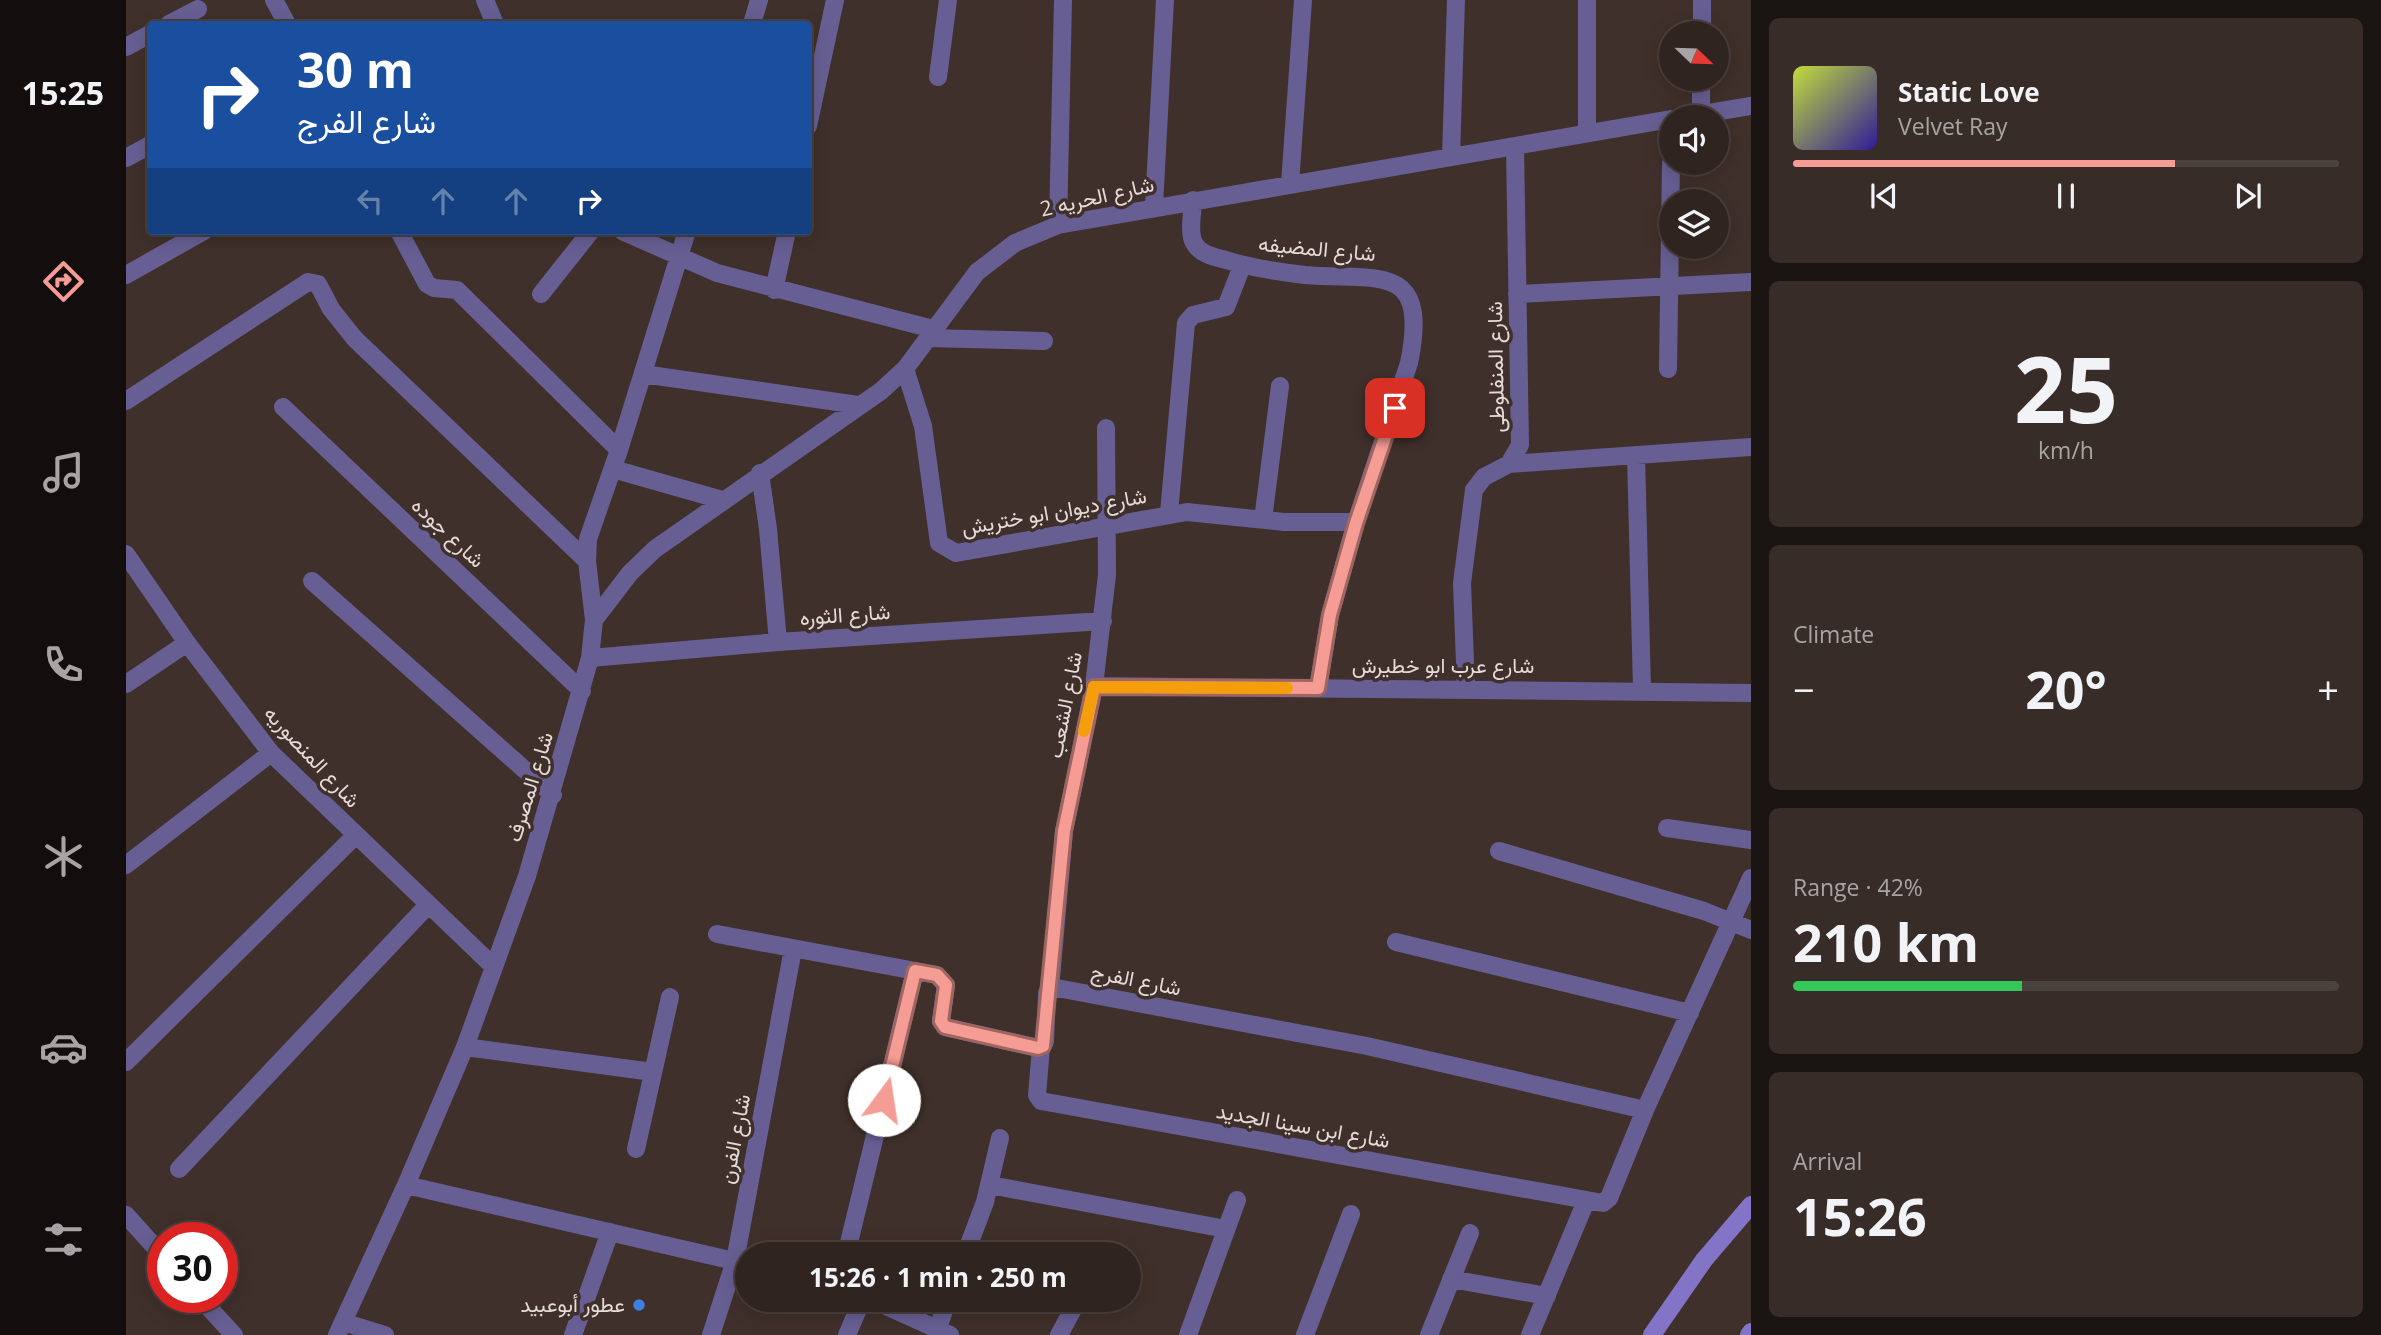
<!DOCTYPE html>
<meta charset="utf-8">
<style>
body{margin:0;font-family:"Open Sans",Vazirmatn,sans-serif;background:#382c29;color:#f1f3f6;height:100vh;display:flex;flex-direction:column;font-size:26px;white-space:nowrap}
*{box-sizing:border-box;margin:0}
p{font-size:23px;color:#a8a4a5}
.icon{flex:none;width:38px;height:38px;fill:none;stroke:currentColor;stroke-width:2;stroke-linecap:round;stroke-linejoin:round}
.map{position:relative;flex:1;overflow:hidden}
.details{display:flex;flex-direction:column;gap:18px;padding:18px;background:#1a1412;width:630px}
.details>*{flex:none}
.top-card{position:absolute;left:21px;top:21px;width:665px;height:214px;border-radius:7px;box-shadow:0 4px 18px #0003,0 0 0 2px #4b413e;background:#1a4fa0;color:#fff;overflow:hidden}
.needle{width:46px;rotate:113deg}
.controls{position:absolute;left:1533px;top:21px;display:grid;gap:14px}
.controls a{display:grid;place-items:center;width:70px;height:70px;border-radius:50%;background:#302420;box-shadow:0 4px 18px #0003,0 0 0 2px #4b413e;font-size:35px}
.speed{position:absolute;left:21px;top:1222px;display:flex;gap:14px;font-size:35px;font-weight:700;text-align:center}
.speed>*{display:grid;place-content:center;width:91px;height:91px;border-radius:50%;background:#302420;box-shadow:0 4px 18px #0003,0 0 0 2px #4b413e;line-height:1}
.speed .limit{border:10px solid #d22;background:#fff;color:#111}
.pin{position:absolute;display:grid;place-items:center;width:60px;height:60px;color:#fff;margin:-30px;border-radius:14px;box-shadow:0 4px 10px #0006}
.me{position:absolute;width:77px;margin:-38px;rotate:14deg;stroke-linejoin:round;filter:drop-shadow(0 0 5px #0008)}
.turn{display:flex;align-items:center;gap:24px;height:147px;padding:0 35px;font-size:32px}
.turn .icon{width:91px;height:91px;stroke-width:2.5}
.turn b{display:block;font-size:49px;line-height:60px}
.lanes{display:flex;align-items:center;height:66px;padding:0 35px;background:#0003;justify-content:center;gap:35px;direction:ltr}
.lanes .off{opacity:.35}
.big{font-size:52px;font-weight:700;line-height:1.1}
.details .tile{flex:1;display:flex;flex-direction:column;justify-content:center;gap:10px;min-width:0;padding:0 24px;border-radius:10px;background:#382c29}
.details .dial{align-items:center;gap:0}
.dial b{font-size:91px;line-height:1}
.song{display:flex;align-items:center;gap:21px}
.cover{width:84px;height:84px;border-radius:10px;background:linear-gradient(135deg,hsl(70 70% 55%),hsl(250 70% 35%))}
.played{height:7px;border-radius:4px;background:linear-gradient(90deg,#f59c94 70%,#4b413e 70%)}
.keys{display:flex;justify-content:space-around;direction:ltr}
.heat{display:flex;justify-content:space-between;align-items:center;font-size:38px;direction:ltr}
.charge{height:10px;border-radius:5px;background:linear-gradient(90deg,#34c759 42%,#4b413e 0)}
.trip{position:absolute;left:609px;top:1242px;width:406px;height:70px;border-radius:35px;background:#302420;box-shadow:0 4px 18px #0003,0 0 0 2px #4b413e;font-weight:700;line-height:70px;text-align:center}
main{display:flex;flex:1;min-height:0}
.tabs{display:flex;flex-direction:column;width:126px;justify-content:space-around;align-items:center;background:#130e0d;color:#a8a4a5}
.tabs .icon{width:49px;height:49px}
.tabs .current{color:#f59c94}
.tabs b{font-size:32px;color:#f1f3f6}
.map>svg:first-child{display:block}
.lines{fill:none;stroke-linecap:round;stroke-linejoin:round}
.street{stroke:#675f93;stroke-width:18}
.secondary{stroke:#8474c7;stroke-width:18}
.route-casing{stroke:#9f6560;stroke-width:18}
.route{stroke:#f59c94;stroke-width:12}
.slow{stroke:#f59e0b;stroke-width:12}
.shop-dot{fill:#3f7fe0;stroke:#40302b;stroke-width:2.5}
.labels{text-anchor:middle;stroke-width:7;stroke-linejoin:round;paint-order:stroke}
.street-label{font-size:21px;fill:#e5dbd7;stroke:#40302b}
.poi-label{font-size:21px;fill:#e5dbd7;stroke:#40302b;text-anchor:end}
</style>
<main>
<nav class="tabs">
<b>15:25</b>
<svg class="icon current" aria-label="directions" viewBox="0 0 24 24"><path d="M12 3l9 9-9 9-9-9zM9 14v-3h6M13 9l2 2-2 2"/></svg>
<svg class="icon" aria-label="music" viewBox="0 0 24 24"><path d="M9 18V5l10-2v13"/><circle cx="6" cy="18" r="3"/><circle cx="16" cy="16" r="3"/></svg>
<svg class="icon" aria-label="phone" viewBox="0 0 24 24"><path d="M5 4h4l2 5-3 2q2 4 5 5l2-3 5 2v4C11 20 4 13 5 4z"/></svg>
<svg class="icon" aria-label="climate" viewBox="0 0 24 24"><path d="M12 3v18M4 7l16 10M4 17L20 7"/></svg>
<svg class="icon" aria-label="car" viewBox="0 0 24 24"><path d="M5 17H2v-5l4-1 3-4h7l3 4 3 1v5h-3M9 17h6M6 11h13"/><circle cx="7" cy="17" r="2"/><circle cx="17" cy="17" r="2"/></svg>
<svg class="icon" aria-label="filters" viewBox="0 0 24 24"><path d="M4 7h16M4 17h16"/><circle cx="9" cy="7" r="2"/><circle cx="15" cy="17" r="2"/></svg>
</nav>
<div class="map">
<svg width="1625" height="1335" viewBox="0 0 1625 1335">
<rect width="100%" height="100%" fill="#40302b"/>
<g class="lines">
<path class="street" d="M148 0 161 24
M359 0 369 24
M43 24 72 9
M626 24 633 0
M1576 33V0
M0 47 24 34
M812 77 822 0
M1575 115V79
M1559 117 1625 106
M682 126 709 0
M1461 133V0
M1325 157 1330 0
M0 158 24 145
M1164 184 1177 0
M1067 200C1067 212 1062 232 1068 243 1074 254 1088 257 1100 260 1125 268 1153 272 1179 275 1252 281 1304 261 1283 363L1230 522 1204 615 1192 688
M1028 206 1039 0
M932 225 937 0
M273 231 301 284 308 288 331 290 493 450
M496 231 591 273 807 329
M0 275 78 231
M648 290 661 231
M415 294 465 231
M1391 294 1625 282
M801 338 918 341
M779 369 797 426 813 543 830 553 1061 512 1158 522H1230
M1542 369 1545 163
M517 374 732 405
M0 401 182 282 192 284 205 309 229 339 461 561
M157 407 456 691
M1510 455 1516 689
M1383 464 1625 447
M487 469 596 500
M634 473 642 529 652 642
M1043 513 1060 323 1067 315 1100 307 1116 266
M1137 520 1154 386
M0 554 61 643 145 753 367 966
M186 581 427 795
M468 620 504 573 529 549 755 391 779 369 851 272 889 243 932 225 1545 119
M464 658 652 642 977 621
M0 684 61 643
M968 686 1625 693
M1340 689 1336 583 1348 490 1358 477 1383 464 1394 445 1389 147
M1541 828 1625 840
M1373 851 1578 911 1625 930
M0 865 145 753
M591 934 811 975 820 985 815 1021 819 1027 912 1048 919 1042 921 993 931 988 1241 1046 1519 1110
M1270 942 1564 1013
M924 990 938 831 968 686 981 575 980 428
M339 1047 527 1072
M915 1048 911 1095 915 1101 1477 1203 1483 1198 1519 1110 1625 878
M0 1062 229 836
M510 1149 544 997
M53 1169 302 905
M280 1185 621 1264
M864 1185 1100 1229
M0 1215 37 1256
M720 1255 789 971
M839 1255 859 1202 874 1138
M1325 1279 1421 1296
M73 1297 108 1335
M747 1300 824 1335
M217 1322 259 1335
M812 1327 822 1300
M211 1335 280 1185 339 1047 401 876 464 658 468 620 461 561 462 539 493 450 561 231
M447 1335 484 1232
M585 1335 609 1261 667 949
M721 1335 736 1300
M933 1335 952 1300
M1062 1335 1111 1200
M1179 1335 1225 1214
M1303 1335 1344 1233
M1404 1335 1460 1201"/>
<path class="secondary" d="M1526 1335 1578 1260 1625 1205
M1623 1335 1625 1332"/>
</g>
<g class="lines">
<g class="route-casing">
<path id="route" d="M758 1100 789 971 811 975 820 985 815 1021 819 1027 912 1048 917 1046 938 831 968 687 1192 688 1204 615 1230 523 1269 408"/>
</g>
<use href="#route" class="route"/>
<path class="slow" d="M958 731 968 687 1161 688"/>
</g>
<circle class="shop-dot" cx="513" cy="1305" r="7"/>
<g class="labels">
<g class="street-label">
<text transform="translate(971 197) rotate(-13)" y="7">شارع الحريه 2</text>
<text transform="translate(1191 249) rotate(5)" y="7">شارع المضيفه</text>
<text transform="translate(1370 367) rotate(-91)" y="7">شارع المنفلوطى</text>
<text transform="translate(928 512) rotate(-10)" y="7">شارع ديوان ابو ختريش</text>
<text transform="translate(322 533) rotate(43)" y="7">شارع جوده</text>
<text transform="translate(719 615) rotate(-4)" y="7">شارع الثوره</text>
<text x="1317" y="673">شارع عرب ابو خطيرش</text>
<text transform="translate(939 705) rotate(-79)" y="7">شارع الشعب</text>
<text transform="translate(186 757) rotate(47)" y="7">شارع المنصوريه</text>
<text transform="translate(404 787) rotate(-73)" y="7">شارع المصرف</text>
<text transform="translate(1010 980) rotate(11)" y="7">شارع الفرج</text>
<text transform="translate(1177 1126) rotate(10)" y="7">شارع ابن سينا الجديد</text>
<text transform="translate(609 1139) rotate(-79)" y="7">شارع الفرن</text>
</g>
<g class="poi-label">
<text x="499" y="1312">عطور أبوعبيد</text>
</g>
</g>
</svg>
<div class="controls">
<a><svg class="needle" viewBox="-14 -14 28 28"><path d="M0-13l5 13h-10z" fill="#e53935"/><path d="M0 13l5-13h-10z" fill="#a8a4a5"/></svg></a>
<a><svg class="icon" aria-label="sound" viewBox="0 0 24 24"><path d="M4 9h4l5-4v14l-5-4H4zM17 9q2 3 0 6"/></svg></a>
<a><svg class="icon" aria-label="layers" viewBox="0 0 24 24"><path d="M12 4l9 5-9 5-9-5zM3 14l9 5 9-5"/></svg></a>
</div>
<div class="speed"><div class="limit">30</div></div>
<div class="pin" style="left:1269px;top:408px;background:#d93025"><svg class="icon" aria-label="arrive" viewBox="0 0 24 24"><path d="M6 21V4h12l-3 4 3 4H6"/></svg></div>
<svg class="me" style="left:758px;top:1100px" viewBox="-20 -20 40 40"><circle r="19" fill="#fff"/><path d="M0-13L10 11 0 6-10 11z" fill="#f59c94"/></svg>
<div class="trip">15:26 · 1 min · 250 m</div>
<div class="top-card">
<div class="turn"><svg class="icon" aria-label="right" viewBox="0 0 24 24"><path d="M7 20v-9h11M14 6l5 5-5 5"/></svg><div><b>30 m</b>شارع الفرج</div></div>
<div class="lanes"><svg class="icon off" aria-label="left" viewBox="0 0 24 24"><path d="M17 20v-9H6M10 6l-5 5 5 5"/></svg><svg class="icon off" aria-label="ahead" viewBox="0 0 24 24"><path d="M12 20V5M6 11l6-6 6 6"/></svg><svg class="icon off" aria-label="ahead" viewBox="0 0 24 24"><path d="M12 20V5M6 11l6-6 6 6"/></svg><svg class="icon" aria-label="right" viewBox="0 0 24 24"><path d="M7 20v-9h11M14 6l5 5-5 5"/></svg></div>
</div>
</div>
<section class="details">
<div class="tile">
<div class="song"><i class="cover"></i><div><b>Static Love</b><p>Velvet Ray</p></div></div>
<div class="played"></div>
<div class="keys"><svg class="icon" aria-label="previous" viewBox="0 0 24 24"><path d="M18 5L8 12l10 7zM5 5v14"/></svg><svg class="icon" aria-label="pause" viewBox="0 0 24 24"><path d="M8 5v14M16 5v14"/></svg><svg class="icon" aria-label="next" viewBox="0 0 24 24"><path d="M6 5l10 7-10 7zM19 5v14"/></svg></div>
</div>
<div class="tile dial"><b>25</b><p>km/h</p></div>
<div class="tile"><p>Climate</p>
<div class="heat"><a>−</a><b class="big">20°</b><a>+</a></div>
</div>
<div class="tile"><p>Range · 42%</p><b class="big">210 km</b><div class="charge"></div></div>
<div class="tile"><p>Arrival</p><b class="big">15:26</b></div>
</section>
</main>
